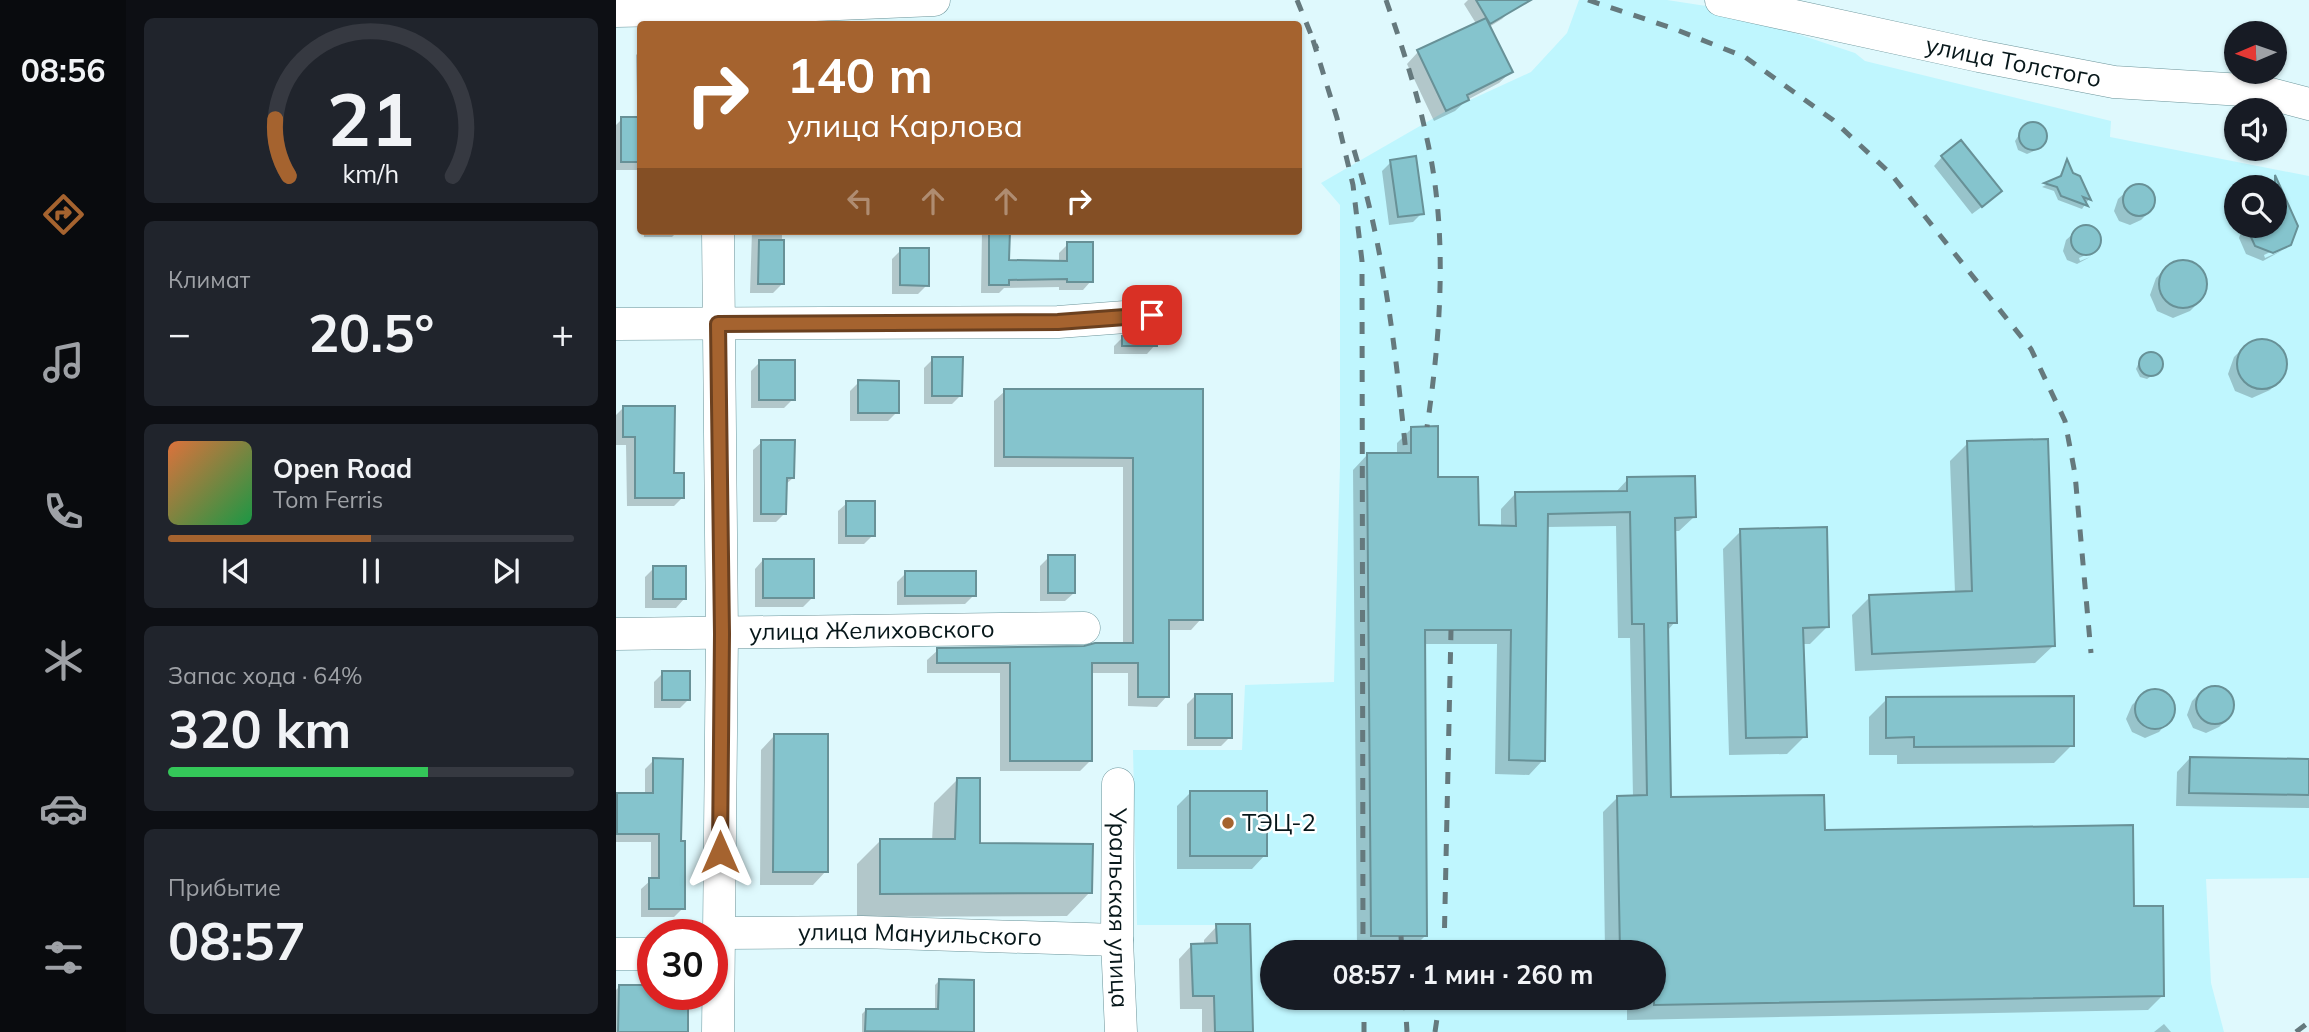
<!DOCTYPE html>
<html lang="ru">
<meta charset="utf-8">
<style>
body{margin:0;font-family:Mulish,sans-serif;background:#20242c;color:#f1f3f6;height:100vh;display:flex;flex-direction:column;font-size:26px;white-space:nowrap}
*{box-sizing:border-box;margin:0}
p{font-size:23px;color:#9ea1a6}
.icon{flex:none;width:38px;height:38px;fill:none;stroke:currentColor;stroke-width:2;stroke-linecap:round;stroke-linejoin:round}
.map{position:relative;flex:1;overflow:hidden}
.side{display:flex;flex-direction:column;gap:18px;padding:18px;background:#0d0f14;width:490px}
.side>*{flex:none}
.top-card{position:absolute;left:21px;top:21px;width:665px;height:214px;border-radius:7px;box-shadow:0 2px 5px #0004;background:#a5632f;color:#fff;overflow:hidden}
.needle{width:46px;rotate:268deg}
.fabs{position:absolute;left:1608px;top:21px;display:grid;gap:14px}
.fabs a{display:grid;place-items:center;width:63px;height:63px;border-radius:50%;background:#171b24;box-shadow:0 2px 5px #0004;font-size:35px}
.speed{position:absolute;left:21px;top:919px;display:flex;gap:14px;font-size:35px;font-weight:700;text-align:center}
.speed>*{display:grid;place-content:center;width:91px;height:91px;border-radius:50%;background:#171b24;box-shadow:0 2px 5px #0004;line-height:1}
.speed .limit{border:10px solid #d22;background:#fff;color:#111}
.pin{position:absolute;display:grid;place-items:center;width:60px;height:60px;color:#fff;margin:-30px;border-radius:14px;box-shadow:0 4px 10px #0006}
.me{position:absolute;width:77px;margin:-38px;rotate:0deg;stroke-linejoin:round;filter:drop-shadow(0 0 5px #0008)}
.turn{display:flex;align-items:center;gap:24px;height:147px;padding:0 35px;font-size:32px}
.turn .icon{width:91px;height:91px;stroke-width:2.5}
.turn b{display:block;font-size:49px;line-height:60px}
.lanes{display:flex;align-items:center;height:66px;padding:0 35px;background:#0003;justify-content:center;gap:35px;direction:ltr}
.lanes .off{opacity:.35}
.big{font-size:52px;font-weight:700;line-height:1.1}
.side .card{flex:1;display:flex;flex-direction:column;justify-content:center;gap:10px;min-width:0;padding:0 24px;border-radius:10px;background:#20242c}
.side .dial{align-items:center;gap:0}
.dial svg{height:182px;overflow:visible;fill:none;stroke:#363941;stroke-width:7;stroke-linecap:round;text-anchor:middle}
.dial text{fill:#f1f3f6;stroke:none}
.song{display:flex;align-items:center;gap:21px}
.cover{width:84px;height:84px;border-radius:10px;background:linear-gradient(135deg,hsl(20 70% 55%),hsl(140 70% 35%))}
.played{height:7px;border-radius:4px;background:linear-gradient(90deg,#a5632f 50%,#363941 50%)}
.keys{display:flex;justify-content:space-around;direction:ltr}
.heat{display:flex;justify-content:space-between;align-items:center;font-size:38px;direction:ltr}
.charge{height:10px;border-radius:5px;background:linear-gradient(90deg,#34c759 64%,#363941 0)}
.trip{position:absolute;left:644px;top:940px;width:406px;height:70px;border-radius:35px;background:#171b24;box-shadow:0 2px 5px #0004;font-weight:700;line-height:70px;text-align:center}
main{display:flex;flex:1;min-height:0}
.dock{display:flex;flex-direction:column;width:126px;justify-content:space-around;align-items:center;background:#090b0e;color:#9ea1a6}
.dock .icon{width:49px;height:49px}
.dock .selected{color:#a5632f}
.dock b{font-size:32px;color:#f1f3f6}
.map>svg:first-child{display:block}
.built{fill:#bff6fe;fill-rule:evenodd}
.shadow{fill:#0003}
.building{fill:#85c4cd;stroke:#689197;stroke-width:2}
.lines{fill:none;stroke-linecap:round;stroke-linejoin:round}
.minor-casing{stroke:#6b949a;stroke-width:33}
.minor{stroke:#fff;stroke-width:32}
.rail{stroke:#65797d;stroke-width:5;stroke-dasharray:12 12;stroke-linecap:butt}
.route-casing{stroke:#6b401f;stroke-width:18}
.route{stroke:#a5632f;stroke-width:12}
.poi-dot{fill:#a5632f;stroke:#fff;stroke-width:2.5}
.labels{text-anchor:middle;stroke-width:5;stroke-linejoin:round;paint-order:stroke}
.street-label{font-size:24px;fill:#07171a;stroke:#fff}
.poi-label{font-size:24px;fill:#07171a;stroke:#fff;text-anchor:start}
</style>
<main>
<nav class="dock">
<b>08:56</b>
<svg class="icon selected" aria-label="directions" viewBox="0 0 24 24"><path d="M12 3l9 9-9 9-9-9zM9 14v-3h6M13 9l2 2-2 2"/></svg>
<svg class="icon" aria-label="music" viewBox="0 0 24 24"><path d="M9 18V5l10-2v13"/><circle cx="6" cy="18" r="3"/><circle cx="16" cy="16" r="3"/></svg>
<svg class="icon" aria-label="phone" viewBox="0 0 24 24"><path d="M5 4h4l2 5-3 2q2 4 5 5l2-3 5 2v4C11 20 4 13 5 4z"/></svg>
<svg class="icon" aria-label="climate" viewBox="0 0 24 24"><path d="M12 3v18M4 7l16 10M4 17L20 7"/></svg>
<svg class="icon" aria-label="car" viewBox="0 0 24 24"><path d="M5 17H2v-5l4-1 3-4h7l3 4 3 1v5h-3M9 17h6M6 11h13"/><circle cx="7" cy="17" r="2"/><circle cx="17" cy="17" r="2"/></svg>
<svg class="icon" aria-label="filters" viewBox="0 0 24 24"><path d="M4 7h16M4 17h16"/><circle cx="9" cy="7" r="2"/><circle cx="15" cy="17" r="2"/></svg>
</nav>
<section class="side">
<div class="card dial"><svg viewBox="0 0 100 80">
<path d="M14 69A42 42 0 1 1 86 69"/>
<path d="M14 69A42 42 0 0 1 8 44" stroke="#a5632f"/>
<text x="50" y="56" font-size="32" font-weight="700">21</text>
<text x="50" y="72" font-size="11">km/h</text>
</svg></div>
<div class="card"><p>Климат</p>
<div class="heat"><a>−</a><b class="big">20.5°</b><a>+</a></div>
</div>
<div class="card">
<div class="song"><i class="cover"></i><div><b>Open Road</b><p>Tom Ferris</p></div></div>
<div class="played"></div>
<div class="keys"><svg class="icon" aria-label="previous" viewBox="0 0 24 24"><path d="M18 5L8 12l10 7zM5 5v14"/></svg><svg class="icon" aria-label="pause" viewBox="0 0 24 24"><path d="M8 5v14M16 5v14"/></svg><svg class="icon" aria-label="next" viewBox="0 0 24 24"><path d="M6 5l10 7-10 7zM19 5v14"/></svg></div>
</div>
<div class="card"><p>Запас хода · 64%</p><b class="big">320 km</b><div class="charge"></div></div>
<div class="card"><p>Прибытие</p><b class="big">08:57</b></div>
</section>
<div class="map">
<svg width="1693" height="1032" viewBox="0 0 1693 1032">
<rect width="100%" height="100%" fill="#dff9fd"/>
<path class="built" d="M963 0H1051L1103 8 1239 53 1249 61 1495 121 1494 137 1693 176V878L1590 879 1595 983 1608 1032H599L598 996H577L575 944 601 943 600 925H521L517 750H626L629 685 718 682 724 465V205L705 183 830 111 915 72 951 33ZM1620 187H1659V226H1620ZM656 952H1038V998H656Z"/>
<path class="shadow" d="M852 0H889L895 10 886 19 873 27 895 72 883 83 851 100 839 111 818 121 791 64 802 52 861 25 848 4Z
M24 51V97H21L20 55Z
M6 119H24V170H0V125Z
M1417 124 1426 127 1429 136 1420 150 1411 154 1402 150 1399 141 1408 127Z
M1326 157 1375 200 1356 214 1318 166Z
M775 162 806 213 797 222 773 225 766 171Z
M1450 162 1473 199 1466 209 1442 200 1438 191 1426 187 1442 179Z
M1523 185 1533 189 1538 200 1534 211 1525 220 1514 225 1503 221 1498 211 1502 199 1512 190Z
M1659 205 1673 244 1669 248V245L1648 255 1649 258 1667 250 1647 261 1630 254 1623 238 1627 226H1659Z
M1470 226 1480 230 1484 239 1481 250 1476 254V252L1463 258 1464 261 1474 257 1461 264 1451 260 1447 251 1450 240 1460 231Z
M28 231H62L56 237H28Z
M136 231H202L200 233H166V284L157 293H134Z
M366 231H392V262H443V253L452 244 475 281 467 290H443V287L388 288 383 293H365Z
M285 250 311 285 302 294H276V259Z
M1567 261 1584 268 1591 284 1584 301 1574 311 1557 318 1541 311 1534 295 1540 278 1550 268Z
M507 337 539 345 531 354H498V346Z
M1645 340 1662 346 1670 363 1663 380 1654 390 1636 398 1619 391 1612 374 1618 357 1628 347Z
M1535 354 1542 356 1546 363 1543 371 1531 379 1524 377 1520 369 1523 362Z
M317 359 345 395 336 404H308V368Z
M144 362 177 399 168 408H135V371Z
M243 382 281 412 272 421H234V391Z
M389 391H585V619L575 630H551V696L541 707 512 706V673H474V761L464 771H384V673H311V660L322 650 469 648 507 644V467H378V401Z
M7 408 57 474 67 497 58 506H11L10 445H0V415Z
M796 428 820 479 861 527 885 528V509L899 494 999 493 1012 479 1078 517 1063 531H1058L1059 622 1051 631 1054 799 1207 832 1516 908 1546 996 1532 1010 1011 1020V998H1038V952H989L987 812 1001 798 1017 797 1014 638H1002L1000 526 931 527 927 760 913 775 879 774 881 644H807L810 935 795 950H741L737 470 751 455H781V443Z
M146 442 177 478 169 485V513L160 522H137V450Z
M1352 443 1437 646 1419 663 1239 671 1236 615 1254 597 1339 593 1334 461Z
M231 503 257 535 248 544H222V511Z
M1125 531 1212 626 1194 644H1186L1189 736 1171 754 1113 755 1107 549Z
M433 557 458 593 449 601H424V566Z
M147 560 196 598 187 607H139V569Z
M38 568 68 599 60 608H29V577Z
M290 573 358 595 349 604 281 605V582Z
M47 673 72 700 64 708H38V682Z
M1599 686 1612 691 1618 704 1613 718 1603 727 1590 733 1577 728 1571 715 1576 701 1585 692Z
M1539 690 1552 695 1558 708 1552 722 1543 732 1529 738 1516 732 1510 719 1516 705 1525 696Z
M580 695 614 737 605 746H571V704Z
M1271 699 1456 745 1438 763 1281 764V755H1253V717Z
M158 736 210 871 197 885H144L145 750Z
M1574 758 1693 760V808L1560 806 1561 772Z
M38 760 63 843 67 908 58 917H25V889L35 880V842H0V797L2 795H29V769Z
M342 779 362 845 474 892 451 916 241 917V864L264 841H316L318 803Z
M574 793 649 855 636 869H561V806Z
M601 926 635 1032H586V1009H564L563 959 576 945H588V940Z
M323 981H357L356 1032H246V1014L250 1010 319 1011V985Z
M3 987 37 994H71V1032H0V990Z
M1548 1024 1555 1032H1538Z"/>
<path class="building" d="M860 0H915L874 24Z
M870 18 897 72 851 95 853 100 830 111 801 50Z
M5 117H24V162H5Z
M1403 136a14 14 0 1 1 28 0a14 14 0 1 1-28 0Z
M1345 140 1386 191 1366 207 1325 156Z
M800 156 808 214 782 217 774 160Z
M1451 159 1457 173 1464 176 1475 200 1467 197 1472 206 1445 196 1441 187 1428 183 1445 176Z
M1659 175 1682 226 1675 245 1657 253 1639 246 1630 226H1659Z
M1507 200a16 16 0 1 1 32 0a16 16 0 1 1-32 0Z
M1455 240a15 15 0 1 1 30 0a15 15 0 1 1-30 0Z
M373 231H394L393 260 451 261V242H477V282H451V279L393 280V285H373Z
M143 240H168V284H142Z
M284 248H313V286L284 285Z
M1543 284a24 24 0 1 1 48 0a24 24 0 1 1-48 0Z
M541 332V346H506V336Z
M1621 364a25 25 0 1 1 50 0a25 25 0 1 1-50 0Z
M1523 364a12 12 0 1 1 24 0a12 12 0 1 1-24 0Z
M316 357H347L346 396H316Z
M143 360H179V400H143Z
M242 380 283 381V413H242Z
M388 389H587V620H553V697H522V663H476V761H394V663H321V648L468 646 479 643H517V458L388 457Z
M7 406H59L58 473H68V498H19V437H7Z
M822 426V477H862L863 525 900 526 899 492 1011 491V477L1079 476 1080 517 1059 518 1061 623H1052L1055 797 1208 795 1209 830 1517 825 1518 906H1547L1548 996 1038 1005V952H1004L1001 796 1031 795 1028 624H1016L1014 512 932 514 929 761 893 760 895 630H809L811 936H755L751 453H795V427Z
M1432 439 1439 646 1256 654 1253 595 1356 591 1351 441Z
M145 440H179L178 478H171L170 514H145Z
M230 501H259V536H230Z
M1211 527 1213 627 1187 628 1191 737 1130 738 1124 529Z
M432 555H459V593H432Z
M147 559H198V598H147Z
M37 566H70V599H37Z
M289 571H360V596H289Z
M46 671H74V700H46Z
M1580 705a19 19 0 1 1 38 0a19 19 0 1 1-38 0Z
M1519 709a20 20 0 1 1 40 0a20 20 0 1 1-40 0Z
M579 694H616V738H579Z
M1458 696V746L1298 747V737L1270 738V697Z
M158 734H212V872H157Z
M1574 757 1693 759V795L1573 793Z
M37 758 67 759 65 841H69V909H33V878H43V834H1V793H37Z
M341 778H364V843L477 844 476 893 264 894V839H339Z
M574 791H651V856H574Z
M600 924H634L637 1032H599L598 996H577L575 944 601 943Z
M323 979 358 980V1032L249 1031 250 1009H322Z
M3 985H37V994H72V1032H2Z"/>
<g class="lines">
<g class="minor-casing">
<g id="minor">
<path id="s1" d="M1105 0 1363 56 1498 82 1643 91 1693 104"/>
<path d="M0 11 101 9 318 0"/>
<path d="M102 231 106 634 102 1032"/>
<path d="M0 324 442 322 536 315"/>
<path id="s2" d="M0 634 468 628"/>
<path id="s3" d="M502 784 501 940 505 1032"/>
<path id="s4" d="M104 933 246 932 501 940"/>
<path d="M0 954H37"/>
</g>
</g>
<use href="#minor" class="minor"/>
<path class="rail" d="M681 0 701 49
M770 0C786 46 801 91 811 139 832 233 825 332 811 427
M972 0 1056 28 1129 57 1217 120 1275 174 1415 349 1449 421 1459 474 1475 653
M697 40 721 118 737 185 746 261 747 952
M738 150C769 252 779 348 790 453
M785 936 786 952
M828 952 835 630
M748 998V1032
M789 998 791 1032
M819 1032 824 998
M1680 1032 1693 1022"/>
</g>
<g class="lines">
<g class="route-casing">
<path id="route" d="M104 852 106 634 102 324 442 322 536 315"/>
</g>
<use href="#route" class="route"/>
</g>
<circle class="poi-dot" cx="612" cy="823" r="7"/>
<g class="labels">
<g class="street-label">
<text dy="8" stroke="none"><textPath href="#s1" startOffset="299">улица Толстого</textPath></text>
<text dy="8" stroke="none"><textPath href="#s2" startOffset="256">улица Желиховского</textPath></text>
<text dy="8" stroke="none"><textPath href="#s3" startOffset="124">Уральская улица</textPath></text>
<text dy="8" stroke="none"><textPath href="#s4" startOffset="200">улица Мануильского</textPath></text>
</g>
<g class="poi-label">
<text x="626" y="831">ТЭЦ-2</text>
</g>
</g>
</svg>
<div class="fabs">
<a><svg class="needle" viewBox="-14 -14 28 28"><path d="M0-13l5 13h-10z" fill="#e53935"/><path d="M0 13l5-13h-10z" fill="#9ea1a6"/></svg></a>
<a><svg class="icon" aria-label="sound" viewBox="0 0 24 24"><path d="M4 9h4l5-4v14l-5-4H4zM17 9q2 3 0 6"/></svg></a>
<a><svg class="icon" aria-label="search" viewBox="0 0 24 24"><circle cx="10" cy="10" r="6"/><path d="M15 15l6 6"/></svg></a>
</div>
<div class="speed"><div class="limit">30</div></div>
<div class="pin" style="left:536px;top:315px;background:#d93025"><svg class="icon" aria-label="arrive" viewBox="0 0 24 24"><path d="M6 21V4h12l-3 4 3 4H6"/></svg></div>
<svg class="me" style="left:104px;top:852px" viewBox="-20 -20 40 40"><path d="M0-17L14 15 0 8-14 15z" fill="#a5632f" stroke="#fff" stroke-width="4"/></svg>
<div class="trip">08:57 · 1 мин · 260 m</div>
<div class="top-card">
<div class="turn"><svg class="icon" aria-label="right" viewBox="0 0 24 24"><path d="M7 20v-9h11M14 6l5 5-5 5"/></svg><div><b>140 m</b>улица Карлова</div></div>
<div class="lanes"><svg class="icon off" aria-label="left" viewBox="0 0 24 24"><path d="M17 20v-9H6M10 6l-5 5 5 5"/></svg><svg class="icon off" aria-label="ahead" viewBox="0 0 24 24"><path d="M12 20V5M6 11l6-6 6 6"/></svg><svg class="icon off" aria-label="ahead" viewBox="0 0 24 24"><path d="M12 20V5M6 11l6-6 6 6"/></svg><svg class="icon" aria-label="right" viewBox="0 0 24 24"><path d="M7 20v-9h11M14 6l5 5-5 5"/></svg></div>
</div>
</div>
</main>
